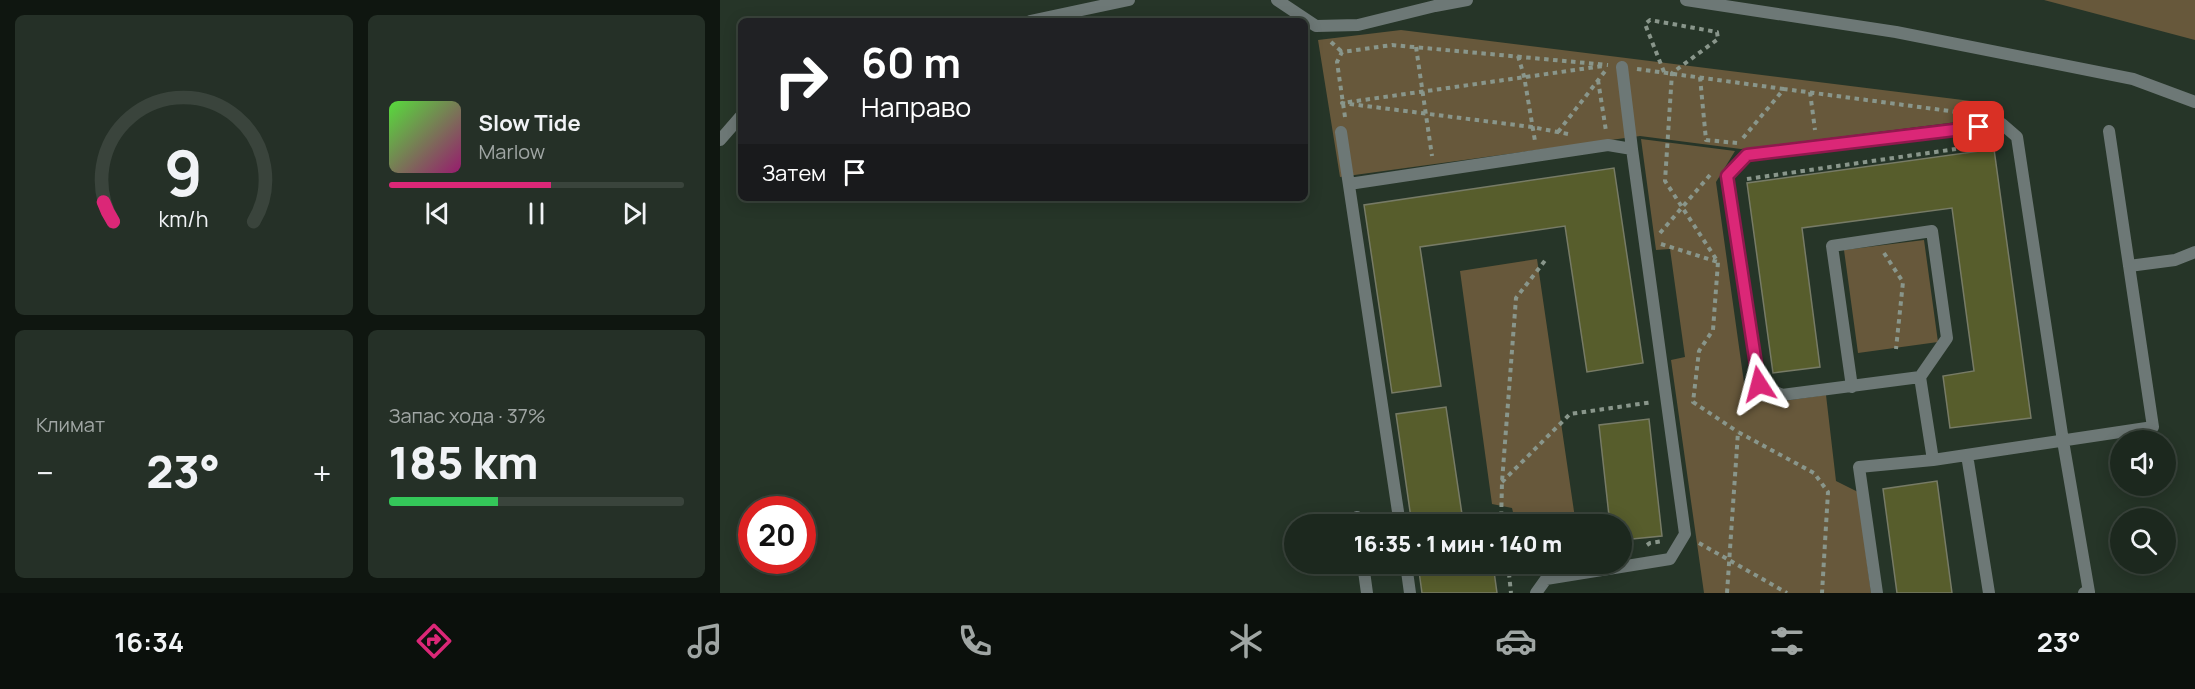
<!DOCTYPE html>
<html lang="ru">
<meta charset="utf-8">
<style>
body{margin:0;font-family:Manrope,sans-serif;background:#253027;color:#f1f3f6;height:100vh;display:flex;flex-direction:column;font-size:22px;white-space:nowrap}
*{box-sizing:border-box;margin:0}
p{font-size:20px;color:#a0a6a4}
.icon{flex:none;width:33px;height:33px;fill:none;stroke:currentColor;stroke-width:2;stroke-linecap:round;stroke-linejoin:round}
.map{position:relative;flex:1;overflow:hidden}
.panel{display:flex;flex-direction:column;gap:15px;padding:15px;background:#0f1610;width:720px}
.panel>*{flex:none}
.guide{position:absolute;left:18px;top:18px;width:570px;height:183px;border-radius:9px;box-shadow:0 3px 15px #0003,0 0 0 2px #3a443c;background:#202124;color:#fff;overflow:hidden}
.buttons{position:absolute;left:1390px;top:430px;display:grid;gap:12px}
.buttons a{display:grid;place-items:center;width:66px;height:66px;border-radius:50%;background:#1c281e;box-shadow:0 3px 15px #0003,0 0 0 2px #3a443c;font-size:30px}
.speed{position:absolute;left:18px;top:496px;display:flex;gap:12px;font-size:30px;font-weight:700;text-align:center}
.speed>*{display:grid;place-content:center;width:78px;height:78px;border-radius:50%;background:#1c281e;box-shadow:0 3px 15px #0003,0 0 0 2px #3a443c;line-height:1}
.speed .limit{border:9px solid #d22;background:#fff;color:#111}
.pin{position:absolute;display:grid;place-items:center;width:51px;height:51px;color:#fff;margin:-26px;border-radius:12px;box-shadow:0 3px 9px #0006}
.me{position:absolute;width:66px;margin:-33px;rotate:351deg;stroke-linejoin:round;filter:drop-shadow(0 0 4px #0008)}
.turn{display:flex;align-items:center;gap:21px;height:126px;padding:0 24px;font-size:27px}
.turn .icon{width:78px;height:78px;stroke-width:2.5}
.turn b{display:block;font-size:42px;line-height:51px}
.then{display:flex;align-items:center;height:57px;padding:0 24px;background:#0003;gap:12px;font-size:22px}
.big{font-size:45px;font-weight:800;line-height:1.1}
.panel .tile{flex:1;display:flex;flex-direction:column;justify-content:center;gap:9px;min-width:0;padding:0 21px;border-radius:9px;background:#253027}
.panel .dial{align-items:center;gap:0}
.dial svg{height:156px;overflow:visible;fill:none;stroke:#3a443c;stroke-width:7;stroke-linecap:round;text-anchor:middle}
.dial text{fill:#f1f3f6;stroke:none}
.song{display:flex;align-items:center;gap:18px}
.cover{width:72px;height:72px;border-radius:9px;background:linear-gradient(135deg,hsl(110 70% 55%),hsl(320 70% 35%))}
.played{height:6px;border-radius:3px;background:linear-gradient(90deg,#db2777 55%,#3a443c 55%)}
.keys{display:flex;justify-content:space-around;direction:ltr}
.heat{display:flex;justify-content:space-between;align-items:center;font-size:33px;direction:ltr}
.charge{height:9px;border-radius:4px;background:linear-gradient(90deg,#34c759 37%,#3a443c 0)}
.panel .tiles{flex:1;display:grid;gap:15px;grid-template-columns:repeat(2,1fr)}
.trip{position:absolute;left:564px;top:514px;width:348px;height:60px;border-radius:30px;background:#1c281e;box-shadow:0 3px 15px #0003,0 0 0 2px #3a443c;font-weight:800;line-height:60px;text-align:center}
.tabs{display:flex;height:96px;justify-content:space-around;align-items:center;background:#0b100c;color:#a0a6a4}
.tabs .icon{width:42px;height:42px}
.tabs .selected{color:#db2777}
.tabs b{font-size:27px;color:#f1f3f6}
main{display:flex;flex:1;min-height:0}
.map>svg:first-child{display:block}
.green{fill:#67583b}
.building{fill:#575d2c;stroke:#777b66;stroke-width:1.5}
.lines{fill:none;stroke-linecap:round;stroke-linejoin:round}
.path{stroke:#89968b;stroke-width:4;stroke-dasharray:4.5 4.5;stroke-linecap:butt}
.service{stroke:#6d7876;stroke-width:12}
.minor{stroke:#6d7876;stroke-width:12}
.route-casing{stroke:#8e194d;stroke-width:15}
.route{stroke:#db2777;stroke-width:10}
</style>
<main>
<section class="panel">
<div class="tiles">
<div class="tile dial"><svg viewBox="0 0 100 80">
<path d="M14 69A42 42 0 1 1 86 69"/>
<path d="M14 69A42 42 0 0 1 9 59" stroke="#db2777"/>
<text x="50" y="56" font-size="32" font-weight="700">9</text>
<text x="50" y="72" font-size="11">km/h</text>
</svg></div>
<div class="tile">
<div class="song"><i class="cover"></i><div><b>Slow Tide</b><p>Marlow</p></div></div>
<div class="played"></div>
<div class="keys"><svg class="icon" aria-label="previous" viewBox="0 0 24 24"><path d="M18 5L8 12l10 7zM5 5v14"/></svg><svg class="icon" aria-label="pause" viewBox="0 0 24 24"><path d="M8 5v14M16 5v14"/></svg><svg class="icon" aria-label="next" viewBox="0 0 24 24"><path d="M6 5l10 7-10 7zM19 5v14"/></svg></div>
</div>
<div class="tile"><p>Климат</p>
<div class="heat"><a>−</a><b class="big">23°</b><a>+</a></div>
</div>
<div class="tile"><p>Запас хода · 37%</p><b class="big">185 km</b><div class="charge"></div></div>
</div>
</section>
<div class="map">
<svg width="1475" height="593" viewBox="0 0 1475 593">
<rect width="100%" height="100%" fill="#263528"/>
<path class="green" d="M1324 0H1475V40Z
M681 30 1267 103 1269 118 1021 149 920 136 620 177 598 40Z
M921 139 1015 151 996 182 1026 397 1050 403 1106 395 1116 481 1138 492 1151 593H984L951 360 965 357 950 249 936 250Z
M1204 240 1218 342 1138 353 1124 250Z
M817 259 856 525H796L792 508 772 504 740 271Z"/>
<path class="building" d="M1274 149 1311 418 1230 428 1223 376 1254 371 1232 208 1082 228 1100 367 1053 373 1027 183Z
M894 168 923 363 867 372 845 226 700 247 721 386 672 393 644 205Z
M726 407 743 521H736V525H692L676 414Z
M929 419 942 536 902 540V525H890L879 425Z
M1217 481 1232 593H1177L1163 489Z
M698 564H773L777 593H702Z"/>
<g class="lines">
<path class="path" d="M611 42 622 52
M696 47 712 156
M798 56 804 76 815 141
M917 69 1064 89
M944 72 925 24 930 20 997 32 998 39 952 73 945 181 998 262 993 330 979 351 973 402 1018 432
M980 77 986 140 1017 143
M878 80 886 131
M1090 92 1095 130
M625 117 617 62 622 52 672 45 888 65
M838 132 886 70
M848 134 812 127 622 103 883 66
M1023 138 1064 89 1237 112
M1027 179 1236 149
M940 233 990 175
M941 244 998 262
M1164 253 1183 282 1176 349
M782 482 850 414 933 402
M781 525 782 482 796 298 827 258
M979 543 1067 593
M927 545 930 543 943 541
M788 564 791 593
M788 572 814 569
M1007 593 1018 432 1094 473 1108 492 1102 593"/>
<path class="service" d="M557 0 596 26 638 25 715 6 747 0
M966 0 1176 32 1413 79 1475 102
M310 21 409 0
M902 67 912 149
M621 132 680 525
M0 140 21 116
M629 184 888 145 912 149 965 534 950 559 826 579 816 593
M1409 266 1455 260 1475 252
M1132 387 1112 246 1212 231 1227 338 1200 377
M1247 455 1269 593
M686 564 690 593
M1157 593 1139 467 1213 460
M1364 593 1369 592 1343 441 1297 137 1282 124 1027 155 1007 176 1039 384 1062 395 1200 377 1213 460C1286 449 1360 438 1433 427L1389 131"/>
<path class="minor" d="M637 517 638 525
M643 564 647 593"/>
</g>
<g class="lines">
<g class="route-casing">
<path id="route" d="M1039 384 1007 176 1027 155 1259 127"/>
</g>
<use href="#route" class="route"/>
</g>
</svg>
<div class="buttons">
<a><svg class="icon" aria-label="sound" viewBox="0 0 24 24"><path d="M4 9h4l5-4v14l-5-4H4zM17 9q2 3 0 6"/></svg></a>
<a><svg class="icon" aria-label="search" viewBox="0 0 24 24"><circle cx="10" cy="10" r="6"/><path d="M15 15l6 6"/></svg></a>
</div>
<div class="speed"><div class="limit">20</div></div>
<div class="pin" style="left:1259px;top:127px;background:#d93025"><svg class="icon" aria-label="arrive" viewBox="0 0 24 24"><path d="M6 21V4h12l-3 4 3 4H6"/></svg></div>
<svg class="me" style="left:1039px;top:384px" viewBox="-20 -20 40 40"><path d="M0-17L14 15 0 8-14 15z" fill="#db2777" stroke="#fff" stroke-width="4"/></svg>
<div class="trip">16:35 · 1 мин · 140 m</div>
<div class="guide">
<div class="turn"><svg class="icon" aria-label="right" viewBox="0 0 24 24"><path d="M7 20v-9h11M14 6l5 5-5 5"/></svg><div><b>60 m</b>Направо</div></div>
<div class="then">Затем<svg class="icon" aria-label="arrive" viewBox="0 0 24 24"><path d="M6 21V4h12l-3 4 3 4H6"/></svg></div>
</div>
</div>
</main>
<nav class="tabs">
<b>16:34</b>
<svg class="icon selected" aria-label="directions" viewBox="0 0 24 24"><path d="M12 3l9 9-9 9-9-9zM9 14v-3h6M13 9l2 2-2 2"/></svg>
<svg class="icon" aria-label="music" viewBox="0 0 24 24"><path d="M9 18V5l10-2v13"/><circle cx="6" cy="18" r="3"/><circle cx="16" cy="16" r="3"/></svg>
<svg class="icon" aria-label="phone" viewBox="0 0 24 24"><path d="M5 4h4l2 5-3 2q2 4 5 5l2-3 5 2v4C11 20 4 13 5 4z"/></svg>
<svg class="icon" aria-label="climate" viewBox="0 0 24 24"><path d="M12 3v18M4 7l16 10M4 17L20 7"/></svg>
<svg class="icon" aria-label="car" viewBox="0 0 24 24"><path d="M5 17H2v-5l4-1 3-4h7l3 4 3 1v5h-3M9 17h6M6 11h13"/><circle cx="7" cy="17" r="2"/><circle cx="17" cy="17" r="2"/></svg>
<svg class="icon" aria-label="filters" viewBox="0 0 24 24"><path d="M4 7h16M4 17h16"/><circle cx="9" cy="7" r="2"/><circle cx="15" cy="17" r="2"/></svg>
<b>23°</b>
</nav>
